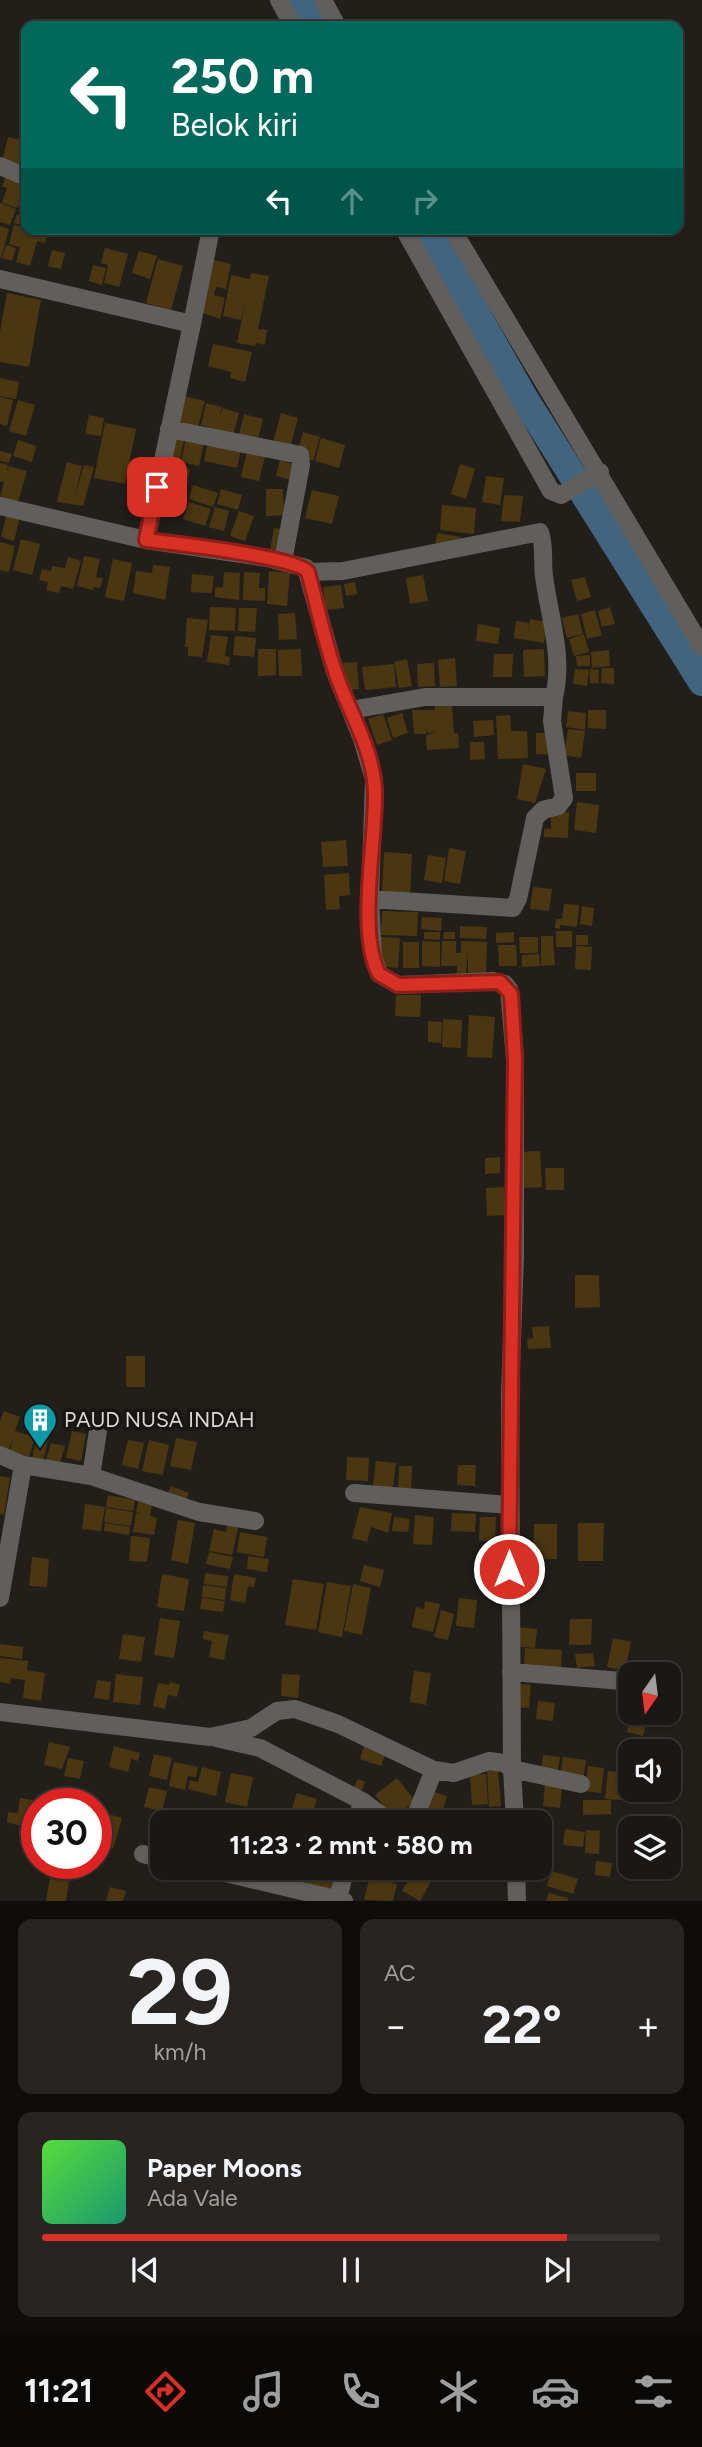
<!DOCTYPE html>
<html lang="id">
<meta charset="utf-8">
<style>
body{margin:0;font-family:Figtree,sans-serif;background:#272422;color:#f1f3f6;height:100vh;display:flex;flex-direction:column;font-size:26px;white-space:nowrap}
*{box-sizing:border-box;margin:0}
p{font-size:23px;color:#9f9fa0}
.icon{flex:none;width:38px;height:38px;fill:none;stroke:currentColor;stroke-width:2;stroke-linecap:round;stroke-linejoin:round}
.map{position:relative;height:1901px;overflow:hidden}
.sheet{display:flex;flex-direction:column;gap:18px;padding:18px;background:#0e0d0b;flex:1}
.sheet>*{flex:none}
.hud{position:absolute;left:21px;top:21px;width:662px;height:214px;border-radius:14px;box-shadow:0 2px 5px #0004,0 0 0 2px #383634;background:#00695c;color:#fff;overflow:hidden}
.needle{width:46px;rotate:194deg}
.buttons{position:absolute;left:618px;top:1662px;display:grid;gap:14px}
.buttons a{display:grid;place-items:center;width:63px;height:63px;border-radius:14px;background:#1a1714;box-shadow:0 2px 5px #0004,0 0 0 2px #383634;font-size:35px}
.speed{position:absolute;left:21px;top:1788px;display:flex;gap:14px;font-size:35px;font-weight:700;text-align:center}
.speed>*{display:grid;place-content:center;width:91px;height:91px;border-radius:50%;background:#1a1714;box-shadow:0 2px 5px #0004,0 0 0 2px #383634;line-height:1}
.speed .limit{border:10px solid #d22;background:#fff;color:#111}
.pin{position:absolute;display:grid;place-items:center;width:60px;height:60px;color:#fff;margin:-30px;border-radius:14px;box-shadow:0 4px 10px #0006}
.me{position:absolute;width:77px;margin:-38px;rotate:0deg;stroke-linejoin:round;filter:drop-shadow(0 0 5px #0008)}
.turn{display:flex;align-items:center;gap:24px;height:147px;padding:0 35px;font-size:32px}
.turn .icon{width:91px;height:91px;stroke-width:2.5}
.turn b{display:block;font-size:49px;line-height:60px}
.lanes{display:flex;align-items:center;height:66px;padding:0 35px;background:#0003;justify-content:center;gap:35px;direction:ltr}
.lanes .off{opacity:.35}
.big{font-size:52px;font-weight:700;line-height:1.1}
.sheet .widget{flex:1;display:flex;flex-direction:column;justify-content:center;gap:10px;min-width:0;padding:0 24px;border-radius:14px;background:#272422}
.sheet .dial{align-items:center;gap:0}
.dial b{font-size:91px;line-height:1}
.song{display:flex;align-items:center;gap:21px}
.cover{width:84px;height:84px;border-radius:10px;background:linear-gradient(135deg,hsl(110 70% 55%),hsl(160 70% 35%))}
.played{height:7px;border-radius:4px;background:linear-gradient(90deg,#d93025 85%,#383634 85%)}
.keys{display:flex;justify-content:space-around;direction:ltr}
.heat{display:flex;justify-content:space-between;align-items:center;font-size:38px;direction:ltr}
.sheet .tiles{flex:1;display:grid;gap:18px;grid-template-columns:1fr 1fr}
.widget:last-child{grid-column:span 2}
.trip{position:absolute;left:150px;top:1810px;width:402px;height:70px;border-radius:14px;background:#1a1714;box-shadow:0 2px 5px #0004,0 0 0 2px #383634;font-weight:700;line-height:70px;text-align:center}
.menu{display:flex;height:112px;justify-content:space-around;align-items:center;background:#0a0908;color:#9f9fa0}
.menu .icon{width:49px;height:49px}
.menu .current{color:#d93025}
.menu b{font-size:32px;color:#f1f3f6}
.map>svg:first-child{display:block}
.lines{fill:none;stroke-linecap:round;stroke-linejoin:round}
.river{stroke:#42647f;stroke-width:28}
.building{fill:#4a3711}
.minor{stroke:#615f5d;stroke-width:18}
.route-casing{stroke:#8d1f18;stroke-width:18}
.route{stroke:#d93025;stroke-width:12}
.labels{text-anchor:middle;stroke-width:7;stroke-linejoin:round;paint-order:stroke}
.poi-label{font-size:21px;fill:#dad8d5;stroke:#181612;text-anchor:start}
</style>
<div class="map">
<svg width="702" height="1901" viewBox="0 0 702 1901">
<rect width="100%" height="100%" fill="#221f1b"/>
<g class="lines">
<path class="river" d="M303 0 317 26
M428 229 524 398 702 682"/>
</g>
<path class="building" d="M8 137 26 141 23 168 2 162Z
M6 176 26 182 18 208 2 203 7 188 2 186Z
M25 194H26V226L14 223 17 214 20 215Z
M0 203 16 209 10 225 0 222Z
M14 225 47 234 45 243 37 241 30 266 16 262 20 247 9 244Z
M0 226 9 229 1 258H0Z
M6 245 16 248 12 261 2 258Z
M105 248 128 254 119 287 104 283 108 265 101 263Z
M52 250 65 253 61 269 48 266Z
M139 251 157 256 150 279 132 273Z
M205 258 231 264 226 289 216 287 214 295 225 298 220 319 194 310Z
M158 259 183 266 171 310 146 303Z
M93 265 106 268 102 285 89 281Z
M251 273 269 276 258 329 267 330 265 345 256 343 255 346 237 343 246 299 241 320 223 316 231 275 250 279Z
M7 293 41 300 29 367 0 362V332Z
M213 344 252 352 245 382 230 378 231 372 208 366Z
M0 378 19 382 16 399 0 396Z
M184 396 205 401 198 427 177 422Z
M0 397 13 400 7 426 0 424Z
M18 400 35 405 26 436 9 431Z
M206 403 222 407 220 415 223 408 239 413 233 435 201 425Z
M281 413 298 418 291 444 296 445 272 446Z
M244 414 263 419 258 439 239 435Z
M89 415 104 418 101 436 85 434Z
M105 423 136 429 125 484 94 478Z
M303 432 320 437 313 461 296 456Z
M171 436 184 439 180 459 166 456Z
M186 438 204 442 199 466 181 462Z
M321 438 345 445 339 468 315 461Z
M18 440 36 446 32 462 13 456Z
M208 441 241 449 237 468 204 461Z
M248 448 266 452 259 481 241 477Z
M0 451 12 454 9 463 0 461Z
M280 460 302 467 298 482 276 476Z
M67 462 82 466 74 500 84 465 94 467 83 506 57 502Z
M0 463 8 465 6 473 9 466 27 471 18 502 0 497 4 483 0 481Z
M460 464 475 469 466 499 451 494Z
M170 465 190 469 183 505 156 500Z
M486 476 504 478 500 505 482 502Z
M193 485 218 493 213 507 189 499Z
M221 489 242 495 238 510 217 504Z
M266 489H283L284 515 266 516Z
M312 490 339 496 332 524 305 518Z
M504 495 523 496 520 522 501 521Z
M189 502 211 509 205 526 183 519Z
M442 505 476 508 474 534 440 530Z
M215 507 229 511 224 531 209 527Z
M239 511 254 516 245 541 230 536Z
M7 513 20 517 14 541 1 537Z
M274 528 296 531 293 554 270 551Z
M437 533 461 537 459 550 435 547Z
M21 539 40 544 32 575 13 570Z
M0 542 15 546 9 572 0 570Z
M84 556 100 559 96 577 103 578 100 588 94 587 93 590 77 586Z
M68 557 81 561 73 589 61 586 59 593 46 590 48 582 39 580 42 569 51 571 52 566 65 568Z
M113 559 132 563 124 601 105 597Z
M153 565 170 567 165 600 133 593 136 571 152 573Z
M269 571 290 573 287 606 267 604Z
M224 572 240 573 239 600 215 597V587H223Z
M244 572 260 573 259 588H265V601L243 600Z
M192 574 214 576 212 593 191 592Z
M423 575 428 601 410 604 406 578Z
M585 577 591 597 577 601 571 580Z
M355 582 357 594 346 596 344 584Z
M341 585 344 608 326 610 323 587Z
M210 607 236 608 235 631 209 630Z
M610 607 615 624 602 627 598 611Z
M239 608H257L255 632 238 631Z
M595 610 602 635 587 639 581 614Z
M295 613 297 639 279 640 278 614Z
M578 614 583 634 567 638 562 618Z
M187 618 208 620 202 657 188 656V647H185Z
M530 619 547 622 544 643 514 638 516 621 529 623 528 633Z
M478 624 500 628 498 644 476 641Z
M584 634 589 652 574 656 569 639Z
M211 635 228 637 225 656 230 657 229 665 207 662Z
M235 636 256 638 254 657 233 655Z
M258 649H276V675L258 676Z
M301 649 302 676H279L278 650Z
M544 649 545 676 524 677 523 650Z
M609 650 610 666 592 668 591 652Z
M494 654H513L512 677H493Z
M590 655V666H577L576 656Z
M455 658 457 686 440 687 438 660Z
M407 659 412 686 399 688 394 662Z
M357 662 359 689 345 690 342 663Z
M434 663 435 686 418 687 417 664Z
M394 664 396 687 365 690 362 667Z
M602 668H614V684L601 683Z
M575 669 589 670 587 686 573 684Z
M590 669 599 670 598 683H590Z
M452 704 454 733H458L459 748 427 750 426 735 436 732 427 733 426 726V734H414L412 710H435V705Z
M588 710H606V729L588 728Z
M568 711 586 713 585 730 566 727Z
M402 713 408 733 393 738 387 718Z
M383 714 392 740 377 745 368 719Z
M510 715 511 731H527L528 758 498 759 496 716Z
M493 720 494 735 474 737 473 721Z
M568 729 585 731 581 758 564 755Z
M536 733H547L546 743 554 744 553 755 536 754Z
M470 742H484L485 759 470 760Z
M523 764 546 769 535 803 517 799Z
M576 773H596V791H576Z
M577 802 599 805 596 833 574 830Z
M551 811 569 812 568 838 544 837V829H551Z
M346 840 348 866 323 867 321 842Z
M449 848 466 851 460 884 444 881Z
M384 852 412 854 410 896 382 894Z
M428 855 446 858 442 883 424 880Z
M349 873 350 895 339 896 340 909 326 910 324 875Z
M533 887 552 889 549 911 530 909Z
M564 904 579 905 577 927 560 925V929L555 928 556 919H562Z
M582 906 594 908 592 926 580 924Z
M382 911 418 912 417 936 381 935Z
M422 917 442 918 441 931 421 929Z
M460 926 487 927 486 939 460 938Z
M556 931H572V947H556Z
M424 932H440V940L424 939Z
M444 932H455V939H443Z
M514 932V942L496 943V933Z
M576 935H588V945H576Z
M541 936H553L555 965 541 966Z
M381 937 400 938 398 968 379 966Z
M519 937H538V953H520Z
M422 941 440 942V967L422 966Z
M442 941H456V953H461V941L487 942 486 974 468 973V952L466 975H457V966H441Z
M403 942H419V968H403Z
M498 945H516L517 966H499Z
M576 946 592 947 591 970 575 969Z
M539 954 540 966 522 967V955Z
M396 995H421L420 1017 395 1016Z
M469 1015 495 1017 492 1058 467 1057Z
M443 1019 462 1020 461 1048 442 1047Z
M428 1021 442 1022 441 1043 428 1042Z
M540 1151 542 1187 522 1188 519 1152Z
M500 1157V1173L485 1174V1158Z
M545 1168H564V1190H546Z
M504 1187 506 1215 487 1216 486 1188Z
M575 1275H599L600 1307 575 1308Z
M549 1326 551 1348 528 1349 527 1339 533 1338 532 1327Z
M126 1356H145V1387H126Z
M4 1411 20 1417 15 1431 35 1437 29 1457 10 1451 13 1439 9 1449 0 1446V1421Z
M72 1431 86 1434 81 1461 66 1458Z
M37 1437 48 1440 43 1462 32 1459Z
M176 1438 197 1442 191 1470 170 1466Z
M128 1440 144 1443 138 1469 122 1465Z
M149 1440 169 1445 163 1475 142 1471Z
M51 1443 65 1446 60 1463 46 1460Z
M347 1457 369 1458 368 1481 346 1480Z
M376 1461 396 1463 392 1494 372 1492Z
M458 1465H476L475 1486 457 1485Z
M399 1466H412L411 1495 398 1494Z
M0 1476 10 1478 4 1515 0 1514Z
M171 1486 189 1493 185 1504 167 1496Z
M108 1495 135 1500 133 1511 106 1507Z
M138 1502 152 1504 150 1516 157 1518 154 1535 133 1532 136 1513H139L136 1512Z
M85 1504 105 1507 101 1531 82 1529Z
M360 1507 392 1513 388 1533 371 1527 367 1542 352 1538Z
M106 1508 133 1512 131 1526 104 1522Z
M452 1513 476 1514 475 1532 451 1531Z
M415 1515 434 1517 432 1545 413 1544Z
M394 1517 410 1519 408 1532 392 1531Z
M480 1517H496L495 1541H479Z
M178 1520 195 1523 188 1564 171 1560Z
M228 1522 239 1525 232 1555 209 1551 214 1529 226 1532Z
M105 1523 130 1527 129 1535 104 1531Z
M578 1523H604L603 1561H578Z
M534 1524H557V1559H533Z
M240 1532 267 1537 264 1557 237 1552Z
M131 1536 150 1538 147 1562 129 1561Z
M209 1552 233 1557 230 1569 206 1564Z
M248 1556 269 1559 267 1572 247 1569Z
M32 1557 49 1559 47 1587 29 1586Z
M364 1565 384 1570 380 1587 360 1581Z
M205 1573 228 1576 227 1587 204 1584Z
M162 1574 189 1579 184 1611 157 1607Z
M234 1574 256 1578 254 1587 248 1586 245 1603 230 1600Z
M293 1579 324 1584 316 1630 285 1625Z
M327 1582 351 1586 342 1637 318 1632Z
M353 1584 371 1588 362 1635 344 1631Z
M203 1585 226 1588 225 1600 202 1597Z
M202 1598 225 1601 223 1612 200 1609Z
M459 1598 477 1600 474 1628 456 1626Z
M425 1601 440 1604 433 1632 412 1627 416 1607 424 1609Z
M441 1610 454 1614 448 1640 434 1637Z
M160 1618 180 1621 174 1658 154 1655Z
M570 1619H592L591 1645H569Z
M517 1627 537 1629 535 1648 515 1646Z
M204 1631 229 1635 224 1660 209 1657 212 1641 203 1639Z
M123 1634 145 1637 141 1662 119 1659Z
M613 1638 631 1642 625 1671 607 1667Z
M0 1644 23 1647 22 1659 0 1656Z
M525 1648 562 1650 561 1669 524 1666Z
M593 1653 595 1666 577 1668 575 1654Z
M0 1658 28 1661 27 1670 45 1673 41 1701 23 1698 25 1680 11 1678 10 1684 0 1682Z
M414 1671 431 1673 426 1705 410 1702Z
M116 1674 143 1677 140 1705 113 1702Z
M282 1674 300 1675 298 1698 281 1696Z
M97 1680 111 1682 109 1700 94 1698Z
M170 1682 180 1685 177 1697 168 1695 165 1709 153 1706 158 1683 169 1685Z
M514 1683 531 1685 529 1708 512 1707Z
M538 1701 555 1703 553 1721 536 1719Z
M631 1713 648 1715 643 1736 627 1732Z
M49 1742 70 1747 62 1769 44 1765Z
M365 1742 387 1750 381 1766 360 1759Z
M114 1746 140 1753 138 1761 131 1759 128 1772 109 1767Z
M154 1754 172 1758 167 1780 149 1776Z
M543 1755 560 1757 557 1776 541 1774Z
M563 1757 586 1760 583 1780 560 1778Z
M68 1758 84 1761 80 1779 64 1776Z
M174 1762 198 1767 196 1777 188 1776 185 1790 169 1786Z
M588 1766 604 1768 601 1793 585 1791Z
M202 1767 221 1772 216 1796 188 1789 190 1780 198 1782Z
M498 1770 501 1806 489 1807 487 1771Z
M608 1771 625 1773 622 1800 605 1799Z
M231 1773 253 1777 247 1807 225 1802Z
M486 1774 488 1804 472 1805 470 1775Z
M397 1778 415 1801 393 1818 375 1795Z
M358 1779 365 1782 361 1792 353 1789Z
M545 1783 562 1785 560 1808 543 1806Z
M149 1787 167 1791 162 1811 144 1807Z
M58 1788 74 1792 71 1804H54Z
M431 1791 447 1796 439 1822 416 1816Z
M297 1793 317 1799 310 1822H288Z
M20 1798 40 1801 37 1804 36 1830 7 1822 8 1812 18 1813Z
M583 1800H611V1814L583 1815Z
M324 1812 343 1817 341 1822H321Z
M105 1813 122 1818 113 1849 97 1845Z
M565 1829 585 1832 583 1847 563 1845Z
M586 1830 600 1831 599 1854 585 1853Z
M596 1861 612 1863 610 1877 595 1875Z
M311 1867 337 1869 332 1890 307 1884Z
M376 1867H401L398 1881 374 1875Z
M416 1867 434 1876 420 1901 402 1891Z
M474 1867H494L492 1876 473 1872Z
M551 1871 578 1879 573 1894 547 1886Z
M50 1877 69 1881 66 1901H46Z
M370 1877 397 1884 393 1901 364 1900Z
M110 1887 126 1891 123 1901H106Z
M549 1893 568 1898V1901H546Z"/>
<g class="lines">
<path class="minor" d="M279 0 293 26
M323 0 337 26
M0 166 26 177
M404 229 551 491 561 495 600 472
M452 229 702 647
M0 279 192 324 146 540
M192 324 211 229
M169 429 300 455 301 465 283 561
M0 506 146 540 268 558 306 568 335 672 362 739 374 779 370 899 373 956 379 974 398 985 493 981 505 984 509 989 515 1059V1256L510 1394 512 1769 581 1784
M308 572 343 571 540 532C545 547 542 560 544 576 549 616 564 656 554 697H425L351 710
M370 899 513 908 518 899 535 818 543 810 558 806 564 798 552 721 554 697
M0 1455 23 1465 91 1476 199 1512 255 1521
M91 1476 98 1431
M354 1493 509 1505
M0 1598 23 1465
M511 1672 622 1681
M0 1712 210 1737 251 1728 277 1711 295 1709 338 1724 434 1770 454 1773 489 1761 504 1763 512 1769 515 1822
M216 1738 260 1748 362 1801 390 1822
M357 1822 362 1801
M413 1822 434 1770
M143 1854 163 1859
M200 1867 344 1901
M516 1867 517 1901
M338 1899 346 1867"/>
</g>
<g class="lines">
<g class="route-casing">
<path id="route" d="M157 487 146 540C172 543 297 557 308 572 317 605 324 639 335 671 348 711 374 749 375 793 376 840 357 933 379 974L398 985 500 982 511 994 515 1059 509 1569"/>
</g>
<use href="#route" class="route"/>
</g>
<defs>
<g id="building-pin" transform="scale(1.75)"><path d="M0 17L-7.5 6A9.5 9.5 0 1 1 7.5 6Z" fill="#0f9aa8" stroke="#181612"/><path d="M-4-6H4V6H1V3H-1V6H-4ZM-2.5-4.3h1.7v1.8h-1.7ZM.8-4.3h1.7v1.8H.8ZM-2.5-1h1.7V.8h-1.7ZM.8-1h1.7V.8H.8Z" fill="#fff"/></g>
</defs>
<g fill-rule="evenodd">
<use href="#building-pin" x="40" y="1420"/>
</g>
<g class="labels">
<g class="poi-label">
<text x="64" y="1427">PAUD NUSA INDAH</text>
</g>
</g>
</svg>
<div class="buttons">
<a><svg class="needle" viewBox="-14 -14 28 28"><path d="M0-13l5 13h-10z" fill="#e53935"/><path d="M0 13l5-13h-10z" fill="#9f9fa0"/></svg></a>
<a><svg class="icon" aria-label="sound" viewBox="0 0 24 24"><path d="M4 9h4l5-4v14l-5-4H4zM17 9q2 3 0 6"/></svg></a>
<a><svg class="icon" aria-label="layers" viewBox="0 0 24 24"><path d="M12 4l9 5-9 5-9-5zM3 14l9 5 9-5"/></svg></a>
</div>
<div class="speed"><div class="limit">30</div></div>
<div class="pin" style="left:157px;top:487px;background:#d93025"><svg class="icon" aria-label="arrive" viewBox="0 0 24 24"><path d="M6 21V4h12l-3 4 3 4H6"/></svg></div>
<svg class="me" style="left:509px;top:1569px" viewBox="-20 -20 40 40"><circle r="17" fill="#d93025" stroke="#fff" stroke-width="3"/><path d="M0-11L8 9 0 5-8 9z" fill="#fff"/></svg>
<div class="trip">11:23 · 2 mnt · 580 m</div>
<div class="hud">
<div class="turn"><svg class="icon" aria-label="left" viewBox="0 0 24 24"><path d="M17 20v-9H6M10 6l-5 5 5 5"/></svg><div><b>250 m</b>Belok kiri</div></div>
<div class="lanes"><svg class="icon" aria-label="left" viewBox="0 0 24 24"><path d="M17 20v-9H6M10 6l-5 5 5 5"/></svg><svg class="icon off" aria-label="ahead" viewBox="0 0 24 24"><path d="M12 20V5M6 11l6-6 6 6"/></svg><svg class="icon off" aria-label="right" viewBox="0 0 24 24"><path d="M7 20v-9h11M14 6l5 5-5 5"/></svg></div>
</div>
</div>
<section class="sheet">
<div class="tiles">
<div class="widget dial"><b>29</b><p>km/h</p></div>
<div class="widget"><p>AC</p>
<div class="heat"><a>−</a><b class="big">22°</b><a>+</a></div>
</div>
<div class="widget">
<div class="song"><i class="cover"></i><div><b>Paper Moons</b><p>Ada Vale</p></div></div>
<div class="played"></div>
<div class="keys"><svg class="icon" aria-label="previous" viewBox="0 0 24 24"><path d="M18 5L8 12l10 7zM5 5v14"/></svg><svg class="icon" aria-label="pause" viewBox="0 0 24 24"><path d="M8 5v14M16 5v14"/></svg><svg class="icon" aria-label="next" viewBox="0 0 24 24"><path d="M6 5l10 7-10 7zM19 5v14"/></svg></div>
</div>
</div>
</section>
<nav class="menu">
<b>11:21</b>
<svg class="icon current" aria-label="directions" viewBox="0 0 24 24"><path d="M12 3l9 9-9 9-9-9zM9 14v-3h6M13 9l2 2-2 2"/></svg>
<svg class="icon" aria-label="music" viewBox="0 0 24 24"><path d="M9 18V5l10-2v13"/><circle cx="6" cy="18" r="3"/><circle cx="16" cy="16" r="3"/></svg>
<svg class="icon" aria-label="phone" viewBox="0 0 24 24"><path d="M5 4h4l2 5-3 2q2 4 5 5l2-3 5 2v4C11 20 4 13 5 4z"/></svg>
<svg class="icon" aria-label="climate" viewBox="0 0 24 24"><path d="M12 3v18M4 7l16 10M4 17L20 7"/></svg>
<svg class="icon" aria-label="car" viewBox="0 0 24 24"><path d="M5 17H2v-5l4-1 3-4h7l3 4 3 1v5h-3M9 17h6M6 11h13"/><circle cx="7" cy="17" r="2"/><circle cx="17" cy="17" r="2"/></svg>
<svg class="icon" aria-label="filters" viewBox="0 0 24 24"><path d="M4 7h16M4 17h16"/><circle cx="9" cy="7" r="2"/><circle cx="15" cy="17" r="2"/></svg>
</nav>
